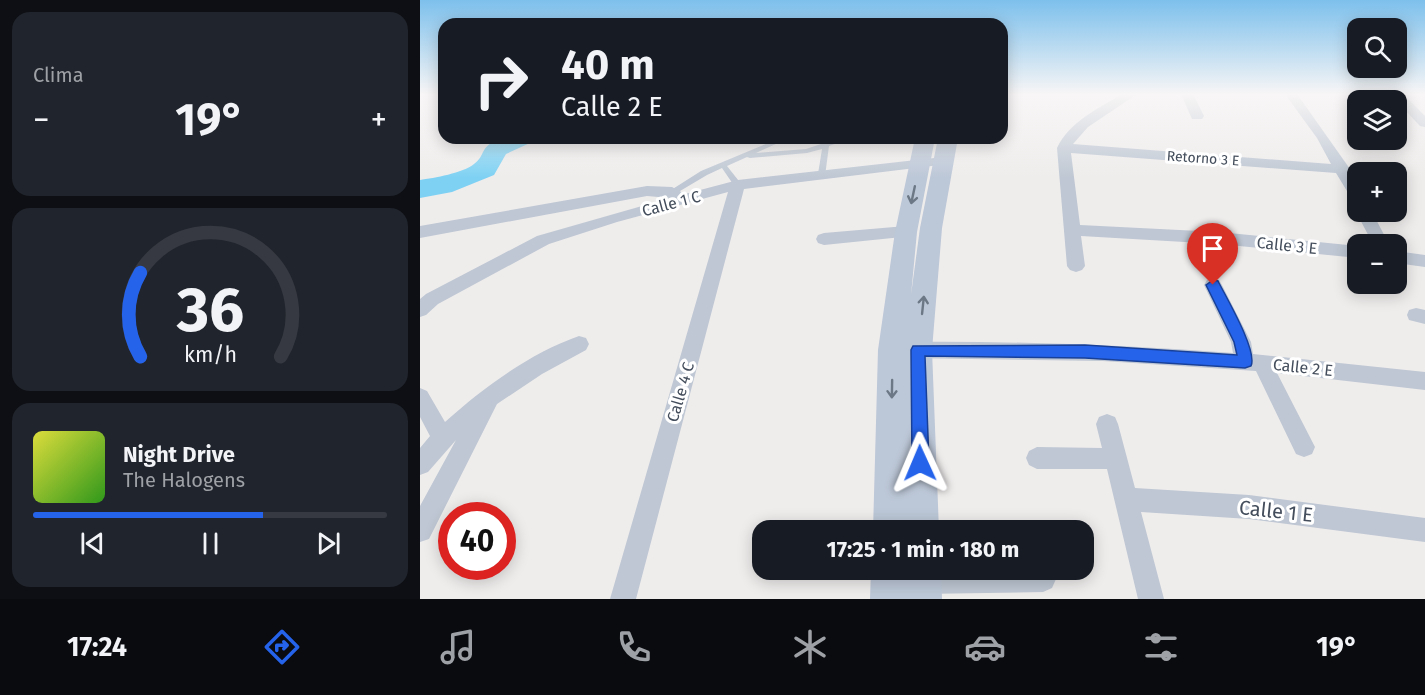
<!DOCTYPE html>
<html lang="es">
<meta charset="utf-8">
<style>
body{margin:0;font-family:"Fira Sans",sans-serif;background:#20242c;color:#f1f3f6;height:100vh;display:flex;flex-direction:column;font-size:22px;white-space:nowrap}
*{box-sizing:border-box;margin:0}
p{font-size:20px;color:#9ea1a6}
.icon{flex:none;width:33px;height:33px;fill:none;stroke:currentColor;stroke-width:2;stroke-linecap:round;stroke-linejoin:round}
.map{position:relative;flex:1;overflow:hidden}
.panel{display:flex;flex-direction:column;gap:12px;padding:12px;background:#0d0f14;width:420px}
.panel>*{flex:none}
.top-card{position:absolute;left:18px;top:18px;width:570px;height:126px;border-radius:18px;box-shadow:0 3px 15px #0003;background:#171b24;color:#f1f3f6;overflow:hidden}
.fabs{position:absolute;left:927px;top:18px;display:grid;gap:12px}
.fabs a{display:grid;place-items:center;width:60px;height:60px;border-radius:12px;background:#171b24;box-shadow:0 3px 15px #0003;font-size:30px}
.speed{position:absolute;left:18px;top:502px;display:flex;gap:12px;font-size:30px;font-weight:700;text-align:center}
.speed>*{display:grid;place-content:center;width:78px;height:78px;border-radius:50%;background:#171b24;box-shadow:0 3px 15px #0003;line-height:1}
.speed .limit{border:9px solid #d22;background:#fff;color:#111}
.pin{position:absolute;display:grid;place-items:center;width:51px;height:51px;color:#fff;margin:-62px -26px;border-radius:50% 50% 50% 0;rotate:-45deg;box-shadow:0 0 6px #0007}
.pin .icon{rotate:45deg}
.me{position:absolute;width:66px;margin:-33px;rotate:359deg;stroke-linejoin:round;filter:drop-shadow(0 0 4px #0008)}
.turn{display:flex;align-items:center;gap:21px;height:126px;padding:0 24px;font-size:27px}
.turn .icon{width:78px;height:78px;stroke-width:2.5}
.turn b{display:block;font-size:42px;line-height:51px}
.big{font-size:45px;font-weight:700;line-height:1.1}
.panel .tile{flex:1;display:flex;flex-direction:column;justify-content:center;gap:9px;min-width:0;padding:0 21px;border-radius:18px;background:#20242c}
.panel .dial{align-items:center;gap:0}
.dial svg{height:156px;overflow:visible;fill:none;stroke:#363941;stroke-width:7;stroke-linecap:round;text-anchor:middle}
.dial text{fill:#f1f3f6;stroke:none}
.song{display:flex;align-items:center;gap:18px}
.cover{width:72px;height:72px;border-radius:9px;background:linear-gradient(135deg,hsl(60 70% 55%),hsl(110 70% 35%))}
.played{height:6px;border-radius:3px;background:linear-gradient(90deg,#2563eb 65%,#363941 65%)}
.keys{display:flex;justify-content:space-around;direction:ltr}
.heat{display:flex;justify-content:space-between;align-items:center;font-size:33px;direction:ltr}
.trip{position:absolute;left:332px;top:520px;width:342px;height:60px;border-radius:18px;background:#171b24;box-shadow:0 3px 15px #0003;font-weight:700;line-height:60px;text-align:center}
.menu{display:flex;height:96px;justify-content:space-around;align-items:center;background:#090b0e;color:#9ea1a6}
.menu .icon{width:42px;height:42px}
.menu .selected{color:#2563eb}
.menu b{font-size:27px;color:#f1f3f6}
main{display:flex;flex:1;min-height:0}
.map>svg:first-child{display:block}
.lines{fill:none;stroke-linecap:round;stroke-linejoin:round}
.river{fill:#7ed1f3;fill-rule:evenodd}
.lane{fill:#bec7d3;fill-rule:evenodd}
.street{fill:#bec7d3;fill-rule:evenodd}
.secondary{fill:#bcc7d7;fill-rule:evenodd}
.oneway{stroke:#6d7886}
.route{fill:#2563eb;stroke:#184099;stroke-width:1.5}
.labels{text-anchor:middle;stroke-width:6;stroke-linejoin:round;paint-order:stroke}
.far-street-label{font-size:14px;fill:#434d5b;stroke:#fff}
.street-label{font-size:16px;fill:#434d5b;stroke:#fff}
.near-street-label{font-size:20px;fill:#434d5b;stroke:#fff}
</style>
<main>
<section class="panel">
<div class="tile"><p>Clima</p>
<div class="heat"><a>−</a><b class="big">19°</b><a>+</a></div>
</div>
<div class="tile dial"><svg viewBox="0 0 100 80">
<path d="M14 69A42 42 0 1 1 86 69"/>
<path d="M14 69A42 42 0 0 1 14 26" stroke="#2563eb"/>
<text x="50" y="56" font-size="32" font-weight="700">36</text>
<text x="50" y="72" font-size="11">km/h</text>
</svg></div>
<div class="tile">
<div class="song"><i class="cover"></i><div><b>Night Drive</b><p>The Halogens</p></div></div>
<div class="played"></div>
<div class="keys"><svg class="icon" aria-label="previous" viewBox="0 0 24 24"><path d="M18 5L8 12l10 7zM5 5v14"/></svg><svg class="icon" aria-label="pause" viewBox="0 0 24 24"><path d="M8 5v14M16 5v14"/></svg><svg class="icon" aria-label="next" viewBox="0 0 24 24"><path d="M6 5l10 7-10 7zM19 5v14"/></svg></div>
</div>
</section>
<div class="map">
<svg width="1005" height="599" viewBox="0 0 1005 599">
<rect width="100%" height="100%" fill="#efecec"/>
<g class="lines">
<path class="river" d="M80 138H113L110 143 86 154 74 175 32 192 0 198V180C14 178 43 173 54 164 67 154 58 148 80 138Z"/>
<path class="lane" d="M360 138H369L336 153 386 149 401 144 396 138H403L407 143 422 138H432L409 146 405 176H399L398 174 402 149 387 153 330 158 327 157 307 166 322 185 321 187H315L302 168 287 175 255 194H252L248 192 281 171Z"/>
<path class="street" d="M702 94H717L668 127 653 144 911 164 897 138 865 94H877L930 169 938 184V203L933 201 916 173 651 153 660 225 799 232 938 246V258L799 244 661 236 665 266 662 270 656 272 650 270 647 266 637 148C650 121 678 109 702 94Z
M761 94H773L784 116 782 119H772Z
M970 94H983L1005 116V127L1000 126Z
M523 157 530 161 528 164 324 189 216 599H190L308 192 197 222 129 244 18 304 6 315 0 317V299L6 294 117 236 250 198 227 196 0 238V226L227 186 252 187 265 194 318 180Z
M938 210 952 212 969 244H953L936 212Z
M486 226 492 228 494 232 492 236 404 245 398 243 396 239 398 235 404 233Z
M976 251 1005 255V267L976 263Z
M793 278 799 280 802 285 831 342 833 354 1005 372V390L857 373 895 447 892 454 884 457 876 454 836 371 683 361 489 358 482 356 479 350 482 344 489 342C597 341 705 345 813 353L811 342 784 285 787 280Z
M996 308 1005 310V324L989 320 987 315 989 310Z
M159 336 166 338 169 344 166 350 122 374 77 404 9 539 0 542V506L36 440 8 472 0 475V448L10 436 0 417V388L7 391 25 422C63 388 110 353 159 336Z
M687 414 695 417 698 424 715 488 829 495 1005 518V542L829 519 721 512 744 599H718L687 469H617L609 465 606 458 609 451 617 447 682 448 676 424 679 417Z
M499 570H632L636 579 632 588 623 592 503 594 494 590 490 581 494 572Z"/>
<path class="secondary" d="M495 138H515L497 232 491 295 500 228 518 138H538L522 228 512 350 519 531H453L458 350 475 232Z
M451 570H521L522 599H450Z"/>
</g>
<defs><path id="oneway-shaft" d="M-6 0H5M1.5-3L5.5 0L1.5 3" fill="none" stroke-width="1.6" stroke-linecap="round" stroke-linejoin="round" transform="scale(1.5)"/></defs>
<g class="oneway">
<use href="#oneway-shaft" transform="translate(493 195) rotate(102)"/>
<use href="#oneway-shaft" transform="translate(503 305) rotate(-84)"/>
<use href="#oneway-shaft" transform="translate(472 389) rotate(91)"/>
</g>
<linearGradient id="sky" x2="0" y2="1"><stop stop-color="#7dc0ec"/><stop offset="0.53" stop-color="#f8f6f6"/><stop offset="1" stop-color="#f8f6f6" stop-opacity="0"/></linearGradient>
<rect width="1005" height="178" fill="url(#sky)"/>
<path class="route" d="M793 280 798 281C806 297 838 351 831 366L825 368 665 358 505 356 509 463 506 469 500 471 494 469 492 463 491 350 493 346 665 345 817 355 814 342 786 285Z"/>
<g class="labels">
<g class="far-street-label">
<text transform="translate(783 158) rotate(4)" y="5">Retorno 3 E</text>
</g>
<g class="street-label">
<text transform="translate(251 203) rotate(-15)" y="6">Calle 1 C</text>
<text transform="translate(867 245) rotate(6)" y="6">Calle 3 E</text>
<text transform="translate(883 367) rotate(6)" y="6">Calle 2 E</text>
<text transform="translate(260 392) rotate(-74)" y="6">Calle 4 C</text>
</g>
<g class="near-street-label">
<text transform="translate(856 511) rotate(6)" y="7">Calle 1 E</text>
</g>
</g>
</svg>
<div class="fabs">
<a><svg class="icon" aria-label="search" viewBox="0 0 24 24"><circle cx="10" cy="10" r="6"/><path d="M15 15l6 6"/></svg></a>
<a><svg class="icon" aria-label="layers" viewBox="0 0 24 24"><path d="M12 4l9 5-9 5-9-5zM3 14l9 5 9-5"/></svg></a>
<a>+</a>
<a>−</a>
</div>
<div class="speed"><div class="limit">40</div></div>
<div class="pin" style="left:793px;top:285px;background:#d93025"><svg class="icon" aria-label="arrive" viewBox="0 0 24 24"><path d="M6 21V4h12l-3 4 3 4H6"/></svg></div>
<svg class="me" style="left:500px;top:463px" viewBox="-20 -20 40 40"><path d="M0-17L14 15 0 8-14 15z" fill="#2563eb" stroke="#fff" stroke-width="4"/></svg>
<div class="trip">17:25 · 1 min · 180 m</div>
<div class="top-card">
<div class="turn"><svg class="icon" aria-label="right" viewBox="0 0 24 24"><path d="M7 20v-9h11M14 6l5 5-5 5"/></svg><div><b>40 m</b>Calle 2 E</div></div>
</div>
</div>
</main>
<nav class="menu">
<b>17:24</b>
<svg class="icon selected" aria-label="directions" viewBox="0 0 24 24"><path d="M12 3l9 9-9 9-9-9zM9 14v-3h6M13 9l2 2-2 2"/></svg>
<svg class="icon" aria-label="music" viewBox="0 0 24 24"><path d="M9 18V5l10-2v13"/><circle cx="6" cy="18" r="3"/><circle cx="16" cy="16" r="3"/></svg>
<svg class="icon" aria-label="phone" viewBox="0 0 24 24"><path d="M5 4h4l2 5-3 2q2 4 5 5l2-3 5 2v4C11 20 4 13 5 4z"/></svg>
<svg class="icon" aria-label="climate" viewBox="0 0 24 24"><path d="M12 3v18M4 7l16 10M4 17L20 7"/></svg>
<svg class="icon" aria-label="car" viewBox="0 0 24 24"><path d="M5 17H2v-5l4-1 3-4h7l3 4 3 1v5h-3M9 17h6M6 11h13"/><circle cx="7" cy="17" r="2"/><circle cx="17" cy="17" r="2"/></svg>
<svg class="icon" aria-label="filters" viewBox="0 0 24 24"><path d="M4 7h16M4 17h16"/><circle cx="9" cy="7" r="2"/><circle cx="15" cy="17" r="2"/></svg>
<b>19°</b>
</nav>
